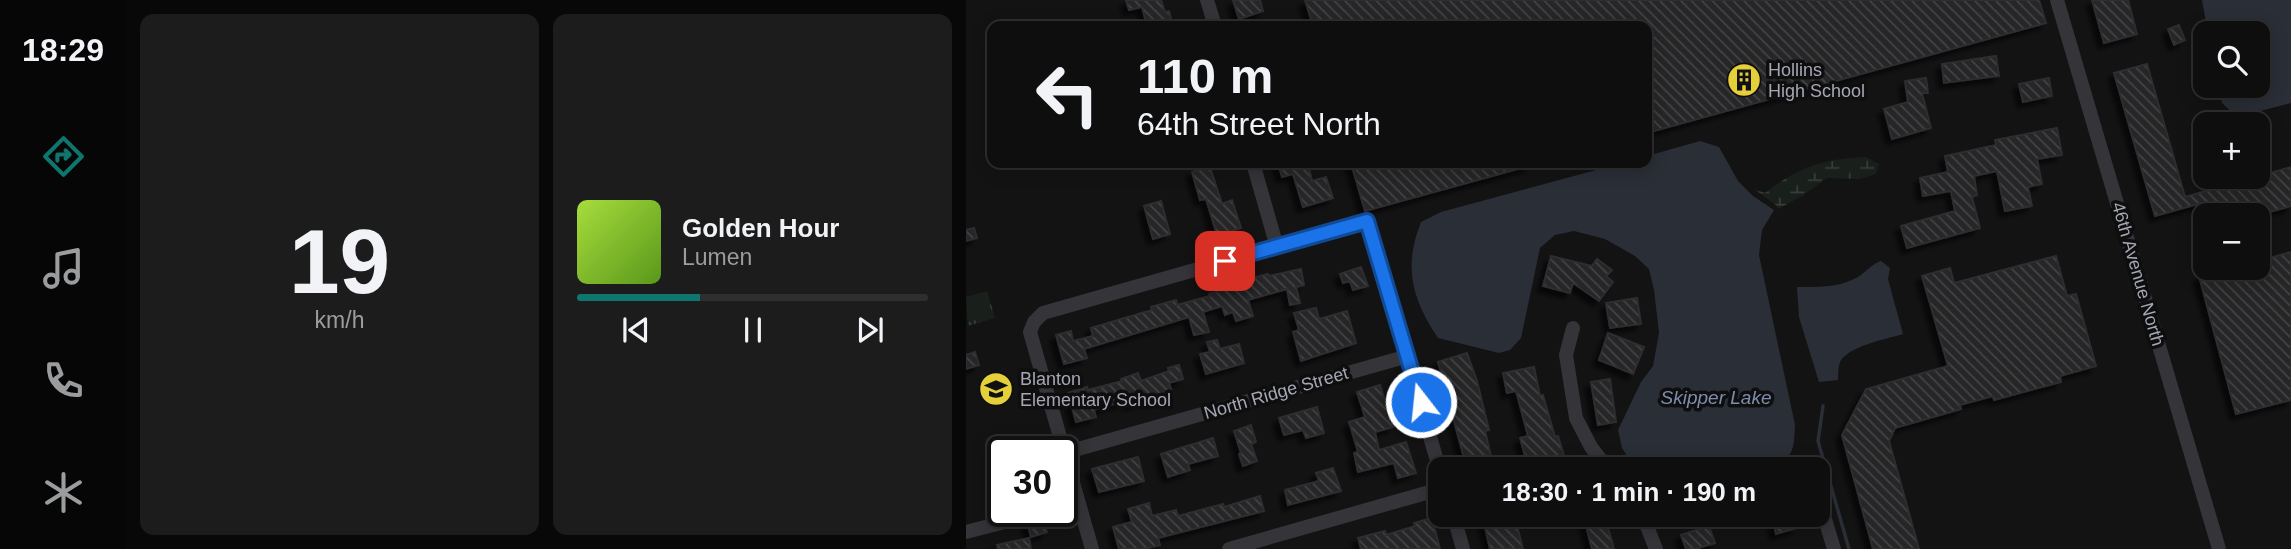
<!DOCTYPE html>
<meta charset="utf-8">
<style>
body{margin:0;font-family:Arial,sans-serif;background:#1c1c1d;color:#f1f3f6;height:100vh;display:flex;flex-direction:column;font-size:26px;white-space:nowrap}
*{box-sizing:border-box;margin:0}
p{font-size:23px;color:#9b9c9e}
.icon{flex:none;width:38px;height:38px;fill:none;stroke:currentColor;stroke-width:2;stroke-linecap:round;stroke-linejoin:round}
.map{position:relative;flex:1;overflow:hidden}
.side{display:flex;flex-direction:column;gap:14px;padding:14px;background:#080808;width:840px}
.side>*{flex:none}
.guide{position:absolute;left:21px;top:21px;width:665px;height:147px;border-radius:14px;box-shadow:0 4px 18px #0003,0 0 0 2px #2e2e2f;background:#0e0e0f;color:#f1f3f6;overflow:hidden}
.controls{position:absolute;left:1227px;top:21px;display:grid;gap:14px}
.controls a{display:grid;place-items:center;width:77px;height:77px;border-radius:14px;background:#0e0e0f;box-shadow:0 4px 18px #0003,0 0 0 2px #2e2e2f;font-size:35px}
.speed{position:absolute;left:21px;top:436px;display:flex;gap:14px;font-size:35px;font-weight:700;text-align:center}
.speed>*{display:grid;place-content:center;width:91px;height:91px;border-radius:50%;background:#0e0e0f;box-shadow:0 4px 18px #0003,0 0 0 2px #2e2e2f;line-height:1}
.speed .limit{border:4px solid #111;border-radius:10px;background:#fff;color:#111}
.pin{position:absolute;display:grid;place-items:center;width:60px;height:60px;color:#fff;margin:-30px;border-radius:14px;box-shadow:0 4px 10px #0006}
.me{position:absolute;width:77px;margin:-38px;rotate:344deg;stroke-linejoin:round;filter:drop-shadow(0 0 5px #0008)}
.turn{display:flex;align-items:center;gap:24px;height:147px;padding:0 35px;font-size:32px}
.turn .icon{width:91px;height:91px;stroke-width:2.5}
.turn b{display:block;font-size:49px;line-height:60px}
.side .widget{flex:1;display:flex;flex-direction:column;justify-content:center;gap:10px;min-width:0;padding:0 24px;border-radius:14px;background:#1c1c1d}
.side .dial{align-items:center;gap:0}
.dial b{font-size:91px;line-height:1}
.song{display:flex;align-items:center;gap:21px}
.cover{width:84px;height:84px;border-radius:10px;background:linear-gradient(135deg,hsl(80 70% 55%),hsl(90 70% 35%))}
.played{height:7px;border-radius:4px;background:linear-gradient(90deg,#0f766e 35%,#2e2e2f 35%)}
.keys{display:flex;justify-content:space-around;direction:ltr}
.side .tiles{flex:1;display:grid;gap:14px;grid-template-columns:repeat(2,1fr)}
.trip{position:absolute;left:462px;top:457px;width:402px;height:70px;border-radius:14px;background:#0e0e0f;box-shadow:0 4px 18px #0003,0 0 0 2px #2e2e2f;font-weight:700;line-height:70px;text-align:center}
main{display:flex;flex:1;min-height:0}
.dock{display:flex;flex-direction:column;width:126px;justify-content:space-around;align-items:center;background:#060606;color:#9b9c9e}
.dock .icon{width:49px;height:49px}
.dock .selected{color:#0f766e}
.dock b{font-size:32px;color:#f1f3f6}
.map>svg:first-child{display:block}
.wetland{fill:url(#wetland-marsh)}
.park{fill:url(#park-tufts)}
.water{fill:#2a2e37}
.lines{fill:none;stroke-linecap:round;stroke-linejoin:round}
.stream{stroke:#2a2e37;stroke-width:3.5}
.building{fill:url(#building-back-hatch);stroke:#2e2d30;stroke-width:2;filter:url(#shadow)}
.minor{stroke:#343439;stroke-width:14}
.route-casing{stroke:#114b97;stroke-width:18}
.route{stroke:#1a73e8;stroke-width:12}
.labels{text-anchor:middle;stroke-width:7;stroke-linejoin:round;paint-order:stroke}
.poi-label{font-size:18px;fill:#a5a7b4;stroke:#0e0e0f;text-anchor:start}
.street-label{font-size:18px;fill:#a5a7b4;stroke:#0e0e0f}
.water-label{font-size:19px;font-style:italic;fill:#7e8dad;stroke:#0e0e0f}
</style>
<main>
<nav class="dock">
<b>18:29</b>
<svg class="icon selected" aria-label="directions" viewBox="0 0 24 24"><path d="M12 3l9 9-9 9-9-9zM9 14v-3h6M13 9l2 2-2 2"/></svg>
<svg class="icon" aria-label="music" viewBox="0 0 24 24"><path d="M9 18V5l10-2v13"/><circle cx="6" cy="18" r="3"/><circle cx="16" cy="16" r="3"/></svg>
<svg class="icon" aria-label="phone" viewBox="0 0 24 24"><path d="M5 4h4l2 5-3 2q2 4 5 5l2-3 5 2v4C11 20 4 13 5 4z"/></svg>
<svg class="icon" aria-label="climate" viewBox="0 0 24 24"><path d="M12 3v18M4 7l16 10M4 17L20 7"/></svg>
</nav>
<section class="side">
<div class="tiles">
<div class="widget dial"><b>19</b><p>km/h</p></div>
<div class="widget">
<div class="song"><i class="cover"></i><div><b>Golden Hour</b><p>Lumen</p></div></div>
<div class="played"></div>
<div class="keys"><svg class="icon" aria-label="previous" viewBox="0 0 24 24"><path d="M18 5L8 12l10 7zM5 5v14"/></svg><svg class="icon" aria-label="pause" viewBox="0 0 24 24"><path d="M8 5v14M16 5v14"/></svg><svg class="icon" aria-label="next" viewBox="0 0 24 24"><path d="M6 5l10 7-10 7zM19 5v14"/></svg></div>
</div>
</div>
</section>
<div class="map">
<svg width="1325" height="549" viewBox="0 0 1325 549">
<defs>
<pattern id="wetland-marsh" width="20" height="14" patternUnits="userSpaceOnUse" patternTransform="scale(1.75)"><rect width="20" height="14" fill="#191f1b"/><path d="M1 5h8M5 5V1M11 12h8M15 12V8" fill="none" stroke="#373d3a"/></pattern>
<pattern id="park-tufts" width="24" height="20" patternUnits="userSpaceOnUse" patternTransform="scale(1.75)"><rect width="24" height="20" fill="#191f1b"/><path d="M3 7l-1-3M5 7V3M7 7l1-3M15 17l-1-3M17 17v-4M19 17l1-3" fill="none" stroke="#373d3a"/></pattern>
<pattern id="building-back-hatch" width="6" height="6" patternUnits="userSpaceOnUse" patternTransform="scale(1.75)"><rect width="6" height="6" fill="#262628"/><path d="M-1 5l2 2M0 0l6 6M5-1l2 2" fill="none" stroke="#424345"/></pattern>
<filter id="shadow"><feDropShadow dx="-5.5" dy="5.5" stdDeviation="2" flood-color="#0009"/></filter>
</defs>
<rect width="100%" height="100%" fill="#131314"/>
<path class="wetland" d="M900 157 913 164 910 174 894 179 861 178 836 196 812 209 811 206 788 189 799 193C834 166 857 159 900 157Z"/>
<path class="park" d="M21 291 29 318 2 326 0 297Z"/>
<path class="water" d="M1236 0H1325V103L1271 117 1256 103 1253 86H1292V33H1242Z
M734 141 753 147 772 181 787 196 808 210 796 230 793 255 829 425C828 448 828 458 805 469H669L656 448 652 430 675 382 687 366 693 333 688 290 683 269 669 256 639 239 608 231 589 235 574 248 555 338 544 350 533 353 472 338C446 299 437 267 455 222L475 212 656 163H681V156Z
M915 261 924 268 922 279 937 334C921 339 882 346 874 362 872 368 872 374 872 380L853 382 833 317 831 287C852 287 873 288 892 277 900 272 906 264 915 261Z"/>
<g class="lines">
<path class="stream" d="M857 406 852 441 883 549"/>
</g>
<path class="building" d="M160 0H195L199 12 203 11 207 26H181L176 7 163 10Z
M267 0H294L297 11 273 19Z
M339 0H1073L1080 23 681 133V26H347Z
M1126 0H1162L1171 34 1138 43Z
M1213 25 1219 40 1208 45 1202 29Z
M1030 56 1033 76 978 83 976 64Z
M1181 64 1219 197 1325 167V206L1293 215H1235L1232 204 1189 216 1148 73Z
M960 78 962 93H956L965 128 926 139 918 109 942 102 939 81Z
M1083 78 1086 96 1057 102 1053 84Z
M1091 128 1096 155 1071 159 1076 184 1062 187 1066 206 1039 211 1031 171 1008 176 1011 195 1006 197 1014 228 941 248 935 226 989 211 985 191 957 196 954 178 982 172 979 156 1030 145 1029 140Z
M312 163H342L346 181 360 177 367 198 337 207 327 174 316 177Z
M385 163H563V166L399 211Z
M244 167 256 204 266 200 275 228 251 235 240 199 234 200 226 172Z
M195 201 204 234 187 239 178 206Z
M8 228 11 238 0 241V230Z
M1325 252V400L1270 414 1233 276 1265 268H1292V261Z
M585 256 626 266 631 259 646 270 640 276 647 282 633 301 607 283 604 293 577 286Z
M1090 256 1101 296 1110 294 1130 366 1094 376 1095 382 1028 400 1027 396 994 405 995 409 929 428 923 441 953 549H907L876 435 900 389 982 366 956 276 984 268 988 283Z
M395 267 402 286 387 290 384 281 377 283 374 274Z
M335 269 338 285 330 287 334 303 324 305 321 289 282 300 287 316 270 321 267 312 259 315 256 306 237 312 243 332 228 335 223 317 118 349 121 358 98 364 90 335 105 331 107 341 127 336 125 328 186 310 185 307 210 300 211 305 244 296 243 294 260 289 258 285 275 279V281L302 274 303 276Z
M671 298 675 324 644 328 640 303Z
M350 308 353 319 381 311 390 343 335 361 327 332 333 330 328 313Z
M642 333 678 347 667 374 633 360Z
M251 340 254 349 273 344 278 363 240 374 234 354 244 352 241 342Z
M9 352 13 365 0 369V355Z
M501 353 511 381 523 430 519 431 528 469H501L472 362Z
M213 365 217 379 203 383 206 392 164 405 162 400 128 410 130 417 110 422 102 393 121 387 122 390 156 381 155 379 172 373 175 381 203 371 202 368Z
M568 367 574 396 577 395 589 437 592 436 602 469H578L575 459 561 463 554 438 562 436 550 391 541 393 537 373Z
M644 379 650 422 632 425 625 382Z
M414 385 427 427 409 432 413 450 440 442 450 473 432 478 428 463 392 472 388 453 392 452 383 422 399 417 391 392Z
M351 407 358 433 340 438 337 430 318 435 313 418Z
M285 425 290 442 285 444 291 461 277 466 273 454 275 453 268 431Z
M247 438 252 456 222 464 224 470 202 477 195 454Z
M172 457 178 481 133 492 126 469Z
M367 468 375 491 322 505 319 490 353 481 350 473Z
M294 496 298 511 192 538 194 545 178 549H153L147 527 166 522 162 509 183 503 186 516 210 510 212 516 257 504 258 507Z
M70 511H74L81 532 65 537 59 514Z
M516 514H548L557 549H524Z
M617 514H638L648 549H626Z
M810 514H827L831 528 810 534 808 524 812 522Z
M466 518 474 549H395L392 538 419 531 420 535 449 526 448 523Z
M743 526 749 543 729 549H720L715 535Z
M63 538 65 549H32L31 545Z"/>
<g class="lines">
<path class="minor" d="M241 0 249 26
M1091 0 1253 549
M287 163 311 247
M607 328 600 355 610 418 625 447 642 469
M98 453 442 356
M852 496 868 549
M487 514 497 549
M676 514 690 549
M0 532 35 523
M126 549 64 332 68 322 77 313 401 221 474 471
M263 549 474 489"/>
</g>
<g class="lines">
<g class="route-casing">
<path id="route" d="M259 261 401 221 455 402"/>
</g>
<use href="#route" class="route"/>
</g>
<defs>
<g id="building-disc" transform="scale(1.75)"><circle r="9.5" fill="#e5d03a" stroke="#0e0e0f"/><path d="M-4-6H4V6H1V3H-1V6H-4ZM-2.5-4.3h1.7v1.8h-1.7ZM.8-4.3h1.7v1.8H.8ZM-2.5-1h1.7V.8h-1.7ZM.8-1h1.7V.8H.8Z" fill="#111"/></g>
<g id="school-disc" transform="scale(1.75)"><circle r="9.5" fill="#e5d03a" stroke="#0e0e0f"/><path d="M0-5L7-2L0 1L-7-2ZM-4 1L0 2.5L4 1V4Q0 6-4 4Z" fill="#111"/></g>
</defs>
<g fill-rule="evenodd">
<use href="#building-disc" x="778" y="80"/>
<use href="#school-disc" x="30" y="389"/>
</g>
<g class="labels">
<g class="poi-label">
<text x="802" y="76">Hollins<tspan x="802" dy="21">High School</tspan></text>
<text x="54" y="385">Blanton<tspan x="54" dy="21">Elementary School</tspan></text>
</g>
<g class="street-label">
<text transform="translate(1172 274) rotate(74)" y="6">46th Avenue North</text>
<text transform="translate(310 393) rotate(-16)" y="6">North Ridge Street</text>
</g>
<g class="water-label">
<text x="750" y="404">Skipper Lake</text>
</g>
</g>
</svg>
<div class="controls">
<a><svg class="icon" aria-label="search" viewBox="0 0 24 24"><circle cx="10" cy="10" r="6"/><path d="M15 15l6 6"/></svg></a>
<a>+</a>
<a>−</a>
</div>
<div class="speed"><div class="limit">30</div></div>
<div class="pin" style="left:259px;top:261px;background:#d93025"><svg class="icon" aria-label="arrive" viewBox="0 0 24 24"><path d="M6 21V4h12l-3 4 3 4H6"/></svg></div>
<svg class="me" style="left:455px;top:402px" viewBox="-20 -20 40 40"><circle r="17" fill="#1a73e8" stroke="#fff" stroke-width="3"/><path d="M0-11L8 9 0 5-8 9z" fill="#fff"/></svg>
<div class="trip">18:30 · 1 min · 190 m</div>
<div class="guide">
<div class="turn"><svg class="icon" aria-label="left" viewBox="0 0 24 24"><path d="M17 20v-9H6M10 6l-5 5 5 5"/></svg><div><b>110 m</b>64th Street North</div></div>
</div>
</div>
</main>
